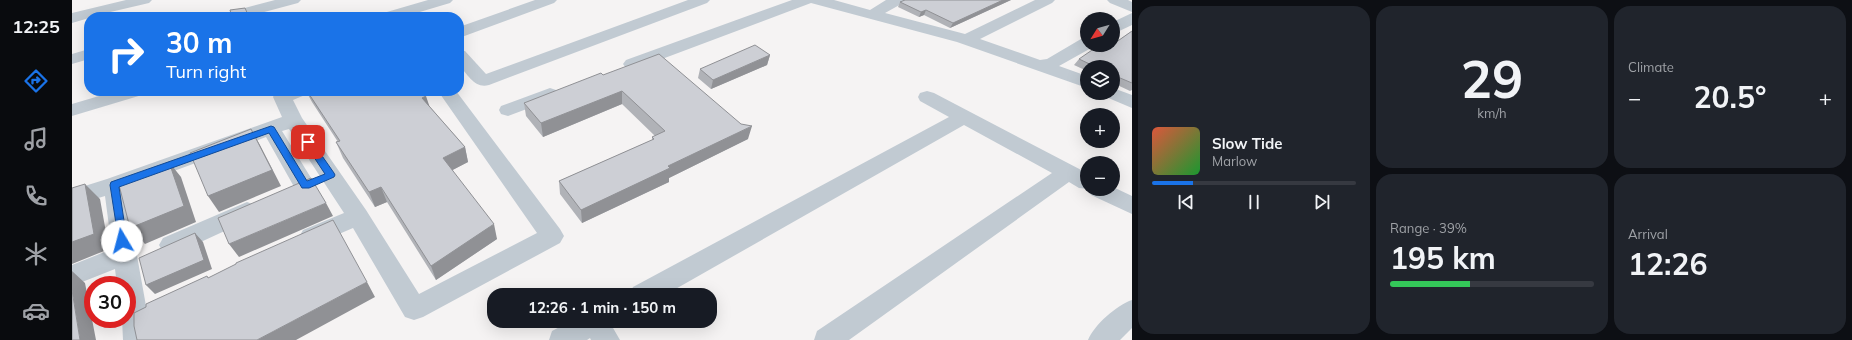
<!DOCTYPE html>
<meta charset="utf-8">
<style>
body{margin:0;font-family:Mulish,sans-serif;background:#20242c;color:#f1f3f6;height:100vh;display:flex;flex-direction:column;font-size:15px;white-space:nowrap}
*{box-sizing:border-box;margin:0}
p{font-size:13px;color:#9ea1a6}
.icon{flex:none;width:22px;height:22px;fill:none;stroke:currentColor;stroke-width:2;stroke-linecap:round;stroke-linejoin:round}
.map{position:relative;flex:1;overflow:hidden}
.details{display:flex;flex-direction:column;gap:6px;padding:6px;background:#0d0f14;width:720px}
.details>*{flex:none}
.banner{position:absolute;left:12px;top:12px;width:380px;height:84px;border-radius:16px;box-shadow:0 4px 16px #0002;background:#1a73e8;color:#fff;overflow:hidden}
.needle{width:26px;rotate:233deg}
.tools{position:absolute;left:1008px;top:12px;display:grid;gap:8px}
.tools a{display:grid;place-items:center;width:40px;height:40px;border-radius:50%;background:#171b24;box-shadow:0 4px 16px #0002;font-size:20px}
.speed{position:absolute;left:12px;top:276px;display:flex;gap:8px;font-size:20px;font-weight:700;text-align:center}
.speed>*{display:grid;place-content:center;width:52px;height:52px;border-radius:50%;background:#171b24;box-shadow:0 4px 16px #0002;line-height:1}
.speed .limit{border:6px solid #d22;background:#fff;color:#111}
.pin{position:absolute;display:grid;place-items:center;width:34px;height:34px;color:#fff;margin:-17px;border-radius:8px;box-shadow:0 2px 6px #0006}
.me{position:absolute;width:44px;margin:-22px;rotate:352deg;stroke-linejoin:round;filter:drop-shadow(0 0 3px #0008)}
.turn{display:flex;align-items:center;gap:14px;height:84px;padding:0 16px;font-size:18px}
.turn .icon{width:52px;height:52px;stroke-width:2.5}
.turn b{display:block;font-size:28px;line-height:34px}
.big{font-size:30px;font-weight:700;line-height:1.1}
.details .widget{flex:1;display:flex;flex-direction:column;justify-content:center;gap:6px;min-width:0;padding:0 14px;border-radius:16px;background:#20242c}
.details .dial{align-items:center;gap:0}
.dial b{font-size:52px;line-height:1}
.song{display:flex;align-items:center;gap:12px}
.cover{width:48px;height:48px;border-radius:6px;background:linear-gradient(135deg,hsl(10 70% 55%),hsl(130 70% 35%))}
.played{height:4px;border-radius:2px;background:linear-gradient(90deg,#1a73e8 20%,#363941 20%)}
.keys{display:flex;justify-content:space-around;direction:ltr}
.heat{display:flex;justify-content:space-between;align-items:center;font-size:22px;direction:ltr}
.charge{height:6px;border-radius:3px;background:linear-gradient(90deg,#34c759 39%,#363941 0)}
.details .tiles{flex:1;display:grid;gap:6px;grid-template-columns:repeat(3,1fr)}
.widget:first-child{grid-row:span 2}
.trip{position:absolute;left:415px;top:288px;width:230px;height:40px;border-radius:16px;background:#171b24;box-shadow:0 4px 16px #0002;font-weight:700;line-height:40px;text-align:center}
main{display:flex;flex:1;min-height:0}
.tab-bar{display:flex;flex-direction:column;width:72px;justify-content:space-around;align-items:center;background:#090b0e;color:#9ea1a6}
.tab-bar .icon{width:28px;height:28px}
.tab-bar .selected{color:#1a73e8}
.tab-bar b{font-size:18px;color:#f1f3f6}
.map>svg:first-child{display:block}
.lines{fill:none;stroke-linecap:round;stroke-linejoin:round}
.minor{fill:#c1cad2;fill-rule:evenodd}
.wall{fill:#b0b2b7}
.shaded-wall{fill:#909195}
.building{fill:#cdcfd5;stroke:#909195}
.route{fill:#1a73e8;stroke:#114b97}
</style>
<main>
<nav class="tab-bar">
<b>12:25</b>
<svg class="icon selected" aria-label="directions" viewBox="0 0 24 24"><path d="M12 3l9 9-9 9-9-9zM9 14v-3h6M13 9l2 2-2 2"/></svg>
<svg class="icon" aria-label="music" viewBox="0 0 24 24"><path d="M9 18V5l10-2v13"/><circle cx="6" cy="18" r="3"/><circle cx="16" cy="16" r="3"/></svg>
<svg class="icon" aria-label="phone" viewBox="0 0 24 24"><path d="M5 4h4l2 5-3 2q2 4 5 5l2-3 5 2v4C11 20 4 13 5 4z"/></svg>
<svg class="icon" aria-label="climate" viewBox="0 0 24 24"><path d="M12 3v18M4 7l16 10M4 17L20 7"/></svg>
<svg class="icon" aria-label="car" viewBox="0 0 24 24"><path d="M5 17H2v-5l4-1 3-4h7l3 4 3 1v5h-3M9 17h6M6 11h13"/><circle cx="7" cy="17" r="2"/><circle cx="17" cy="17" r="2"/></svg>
</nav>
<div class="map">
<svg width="1060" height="340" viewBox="0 0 1060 340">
<rect width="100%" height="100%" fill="#f5f3f3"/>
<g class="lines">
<path class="minor" d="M54 0H80L77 3 17 17V18L0 23V13Z
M203 0H229L226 3 174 17H148L150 14Z
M356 0H381L378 3 331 17H306L308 14Z
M463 0H485L482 3 387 38V27Z
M616 0H638L635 3 417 85C403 89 396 75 387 65V50L393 51 414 74Z
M720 0H762L798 10 814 0H834L831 3 813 13 893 34 963 0H983L980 3 908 39 968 60 975 59 1009 39 1015 38V45H1022L1021 47 987 66 1015 76V88L885 42 739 3 566 68 560 69 554 68 551 64 554 60Z
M1035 0H1056L1060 2V12L1038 3Z
M1060 13V25L1041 34V22Z
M17 49V59L0 64V54Z
M478 88 484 90 487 94 484 98 436 116 429 114 427 110 429 106Z
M1041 88 1060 95V108L1034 97 1031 93H1041Z
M44 91H73L70 95 0 116V104Z
M209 91H236L233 95 221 100 230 118 294 210 347 294 465 233 366 91H384L488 229 492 236 488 243 351 317 342 320 333 317 281 228 239 246 231 244 227 237 231 230 272 213 217 129 210 131 244 186 241 192 233 194 225 192 194 137 53 189 76 317 77 340H51L50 319H55V285H45L43 269 0 286V265L40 249 33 196 0 206V190L35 179 210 117 201 97 203 93Z
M855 91 862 93 1015 173V189H1041V187L1060 196V214L1019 195 1016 189 1007 188 997 182 777 340H742L745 331 980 173 892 125 593 295H557L561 287 877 117 848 101 846 97 848 93Z
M175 202 183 205 186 211 183 217 107 252 99 255 91 252 87 245 91 238Z
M1060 300V328L1048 340H1016C1022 325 1045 305 1060 300Z
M499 321H537L548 340H519L518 338 515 340H477L480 331Z"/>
</g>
<path class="wall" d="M833 0H939L878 28 852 15 847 17 826 7 828 2Z
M1060 31V90L1058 91 1041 83V67H1015V71L1002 65 1007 59 1030 52Z
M698 55 695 65 639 89 626 78 628 69Z
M531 75 676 139 597 178V182L510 223 488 194 487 181 580 140V137L583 136 550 104 471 137 454 116 452 103Z
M234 91H350L357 106 393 147 396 162 380 170 425 239 364 280 315 202 303 207 271 158 264 142H266L240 102Z"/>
<path class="shaded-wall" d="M931 0H939L878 28 881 23Z
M854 10 852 15 847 17 849 12Z
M698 55 695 65 639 89 641 80Z
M550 91V104L471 137 469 123Z
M354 96 359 111 350 98Z
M680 126 676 139 597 178V182L510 223 509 210 596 166Z
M179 129 188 145 209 186 147 212 136 196Z
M393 147 396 162 375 173 371 158Z
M97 162 109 177 124 222 73 244 58 228Z
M13 184 28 199 37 249 0 264V242Z
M309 187 315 202 303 207 297 192Z
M254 203 261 216 167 257 157 244Z
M422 224 425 239 364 280 359 266Z
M123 233 131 242 140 269 83 294 74 285Z
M0 271 13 283 24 340H8L0 290Z
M295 282 303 297 224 340H185Z"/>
<path class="building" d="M833 0H931L881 23 854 10 849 12 828 2Z
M173 8 177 17H160L158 10Z
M1060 31V83L1041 75V67H1024L1007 59 1023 48 1030 52Z
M683 45 698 55 641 80 628 69Z
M587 54 669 124 680 126 596 166 598 168 509 210 487 181 582 139 580 137 593 131 550 91 469 123 452 103 529 73 531 75Z
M235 91H350L354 96 350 98 393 147 371 158 422 224 359 266 309 187 297 192 264 142 268 141Z
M179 129 200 170 136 196 118 153Z
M97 162 112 206 58 228 46 181Z
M239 178 254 203 157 244 146 218Z
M13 184 22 234 0 242V188Z
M261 220 295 282 185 340H65L62 326V313L74 307V304L135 276 136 278 164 264V263Z
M123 233 132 260 74 285 67 258Z
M0 290 8 340H0Z"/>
<path class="route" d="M199 126 202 127 235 181 253 174 232 142 236 139 239 140 262 173 263 175 262 177 237 188H230L197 133 47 187 55 241 54 243H47L38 185 39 182Z"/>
</svg>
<div class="tools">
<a><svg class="needle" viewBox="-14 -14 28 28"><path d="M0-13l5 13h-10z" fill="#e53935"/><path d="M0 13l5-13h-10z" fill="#9ea1a6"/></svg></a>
<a><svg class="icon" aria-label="layers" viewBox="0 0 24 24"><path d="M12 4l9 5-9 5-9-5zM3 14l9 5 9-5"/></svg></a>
<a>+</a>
<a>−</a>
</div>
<div class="speed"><div class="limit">30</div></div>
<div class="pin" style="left:236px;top:142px;background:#d93025"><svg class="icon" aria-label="arrive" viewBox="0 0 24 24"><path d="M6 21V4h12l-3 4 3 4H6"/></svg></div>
<svg class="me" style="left:50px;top:241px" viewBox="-20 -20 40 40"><circle r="19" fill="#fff"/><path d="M0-13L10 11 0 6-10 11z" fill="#1a73e8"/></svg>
<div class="trip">12:26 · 1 min · 150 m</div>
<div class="banner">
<div class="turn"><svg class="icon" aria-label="right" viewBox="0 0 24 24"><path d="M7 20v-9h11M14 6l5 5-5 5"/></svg><div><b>30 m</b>Turn right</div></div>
</div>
</div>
<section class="details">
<div class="tiles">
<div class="widget">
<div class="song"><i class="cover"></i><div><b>Slow Tide</b><p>Marlow</p></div></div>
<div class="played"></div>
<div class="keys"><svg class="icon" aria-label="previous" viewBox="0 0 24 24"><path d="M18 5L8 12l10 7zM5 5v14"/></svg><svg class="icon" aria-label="pause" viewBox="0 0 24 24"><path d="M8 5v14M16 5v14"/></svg><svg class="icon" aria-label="next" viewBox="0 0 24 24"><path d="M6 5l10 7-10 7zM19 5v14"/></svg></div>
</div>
<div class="widget dial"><b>29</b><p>km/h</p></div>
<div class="widget"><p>Climate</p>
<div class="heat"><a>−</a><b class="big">20.5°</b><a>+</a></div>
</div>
<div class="widget"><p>Range · 39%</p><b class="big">195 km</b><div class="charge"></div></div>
<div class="widget"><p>Arrival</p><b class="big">12:26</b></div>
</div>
</section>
</main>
